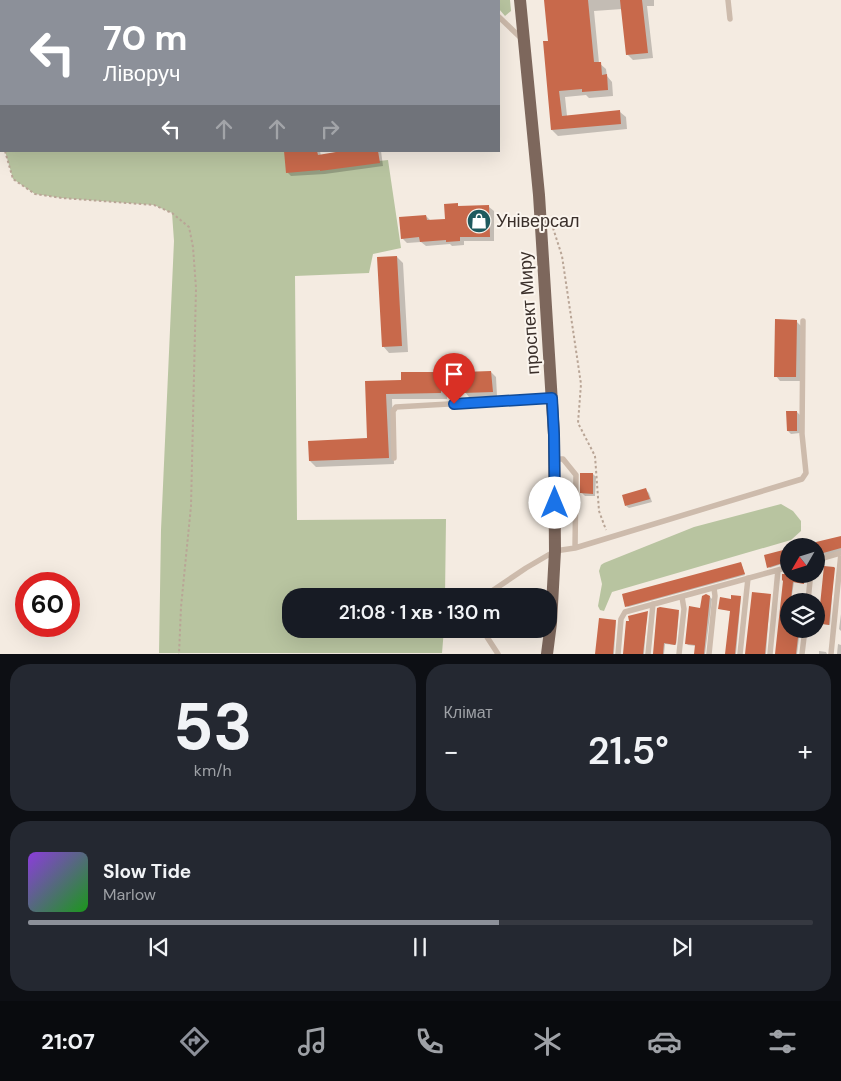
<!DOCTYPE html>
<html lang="uk">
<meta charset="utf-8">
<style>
body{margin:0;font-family:"DM Sans",sans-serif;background:#242831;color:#f1f3f6;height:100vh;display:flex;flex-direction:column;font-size:19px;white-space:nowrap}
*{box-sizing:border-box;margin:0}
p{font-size:16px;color:#9ea1a6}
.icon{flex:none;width:28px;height:28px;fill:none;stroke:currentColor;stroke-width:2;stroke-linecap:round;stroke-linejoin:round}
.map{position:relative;height:654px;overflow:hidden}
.side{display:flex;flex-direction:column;gap:10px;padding:10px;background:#0d0f14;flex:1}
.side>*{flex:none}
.banner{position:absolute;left:0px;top:0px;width:500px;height:152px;box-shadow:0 5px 20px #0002;background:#8c9099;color:#fff;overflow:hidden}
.needle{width:32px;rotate:231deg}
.controls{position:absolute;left:780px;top:538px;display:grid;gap:10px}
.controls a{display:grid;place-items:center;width:45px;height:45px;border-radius:50%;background:#171b24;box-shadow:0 5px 20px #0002;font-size:25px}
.speed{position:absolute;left:15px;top:572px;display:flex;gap:10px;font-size:25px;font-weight:700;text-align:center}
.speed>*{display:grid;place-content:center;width:65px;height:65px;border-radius:50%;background:#171b24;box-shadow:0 5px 20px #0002;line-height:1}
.speed .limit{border:8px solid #d22;background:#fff;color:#111}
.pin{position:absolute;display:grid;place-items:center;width:42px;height:42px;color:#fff;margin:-51px -21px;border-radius:50% 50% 50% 0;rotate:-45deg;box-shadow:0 0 5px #0007}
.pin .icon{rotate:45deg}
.me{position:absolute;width:55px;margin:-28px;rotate:0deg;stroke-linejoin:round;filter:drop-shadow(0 0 4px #0008)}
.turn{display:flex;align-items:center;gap:18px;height:105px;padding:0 20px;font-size:22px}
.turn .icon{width:65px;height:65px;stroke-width:2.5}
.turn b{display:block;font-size:35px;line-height:42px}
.lanes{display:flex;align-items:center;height:48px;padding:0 20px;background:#0003;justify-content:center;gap:25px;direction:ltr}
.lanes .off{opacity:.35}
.big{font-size:38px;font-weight:600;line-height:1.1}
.side .widget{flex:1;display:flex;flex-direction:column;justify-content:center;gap:8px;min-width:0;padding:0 18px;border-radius:20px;background:#242831}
.side .dial{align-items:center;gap:0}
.dial b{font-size:65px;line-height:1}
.song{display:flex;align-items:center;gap:15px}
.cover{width:60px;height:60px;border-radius:8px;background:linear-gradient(135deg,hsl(270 70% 55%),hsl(120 70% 35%))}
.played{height:5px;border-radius:2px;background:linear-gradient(90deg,#8c9099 60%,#363941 60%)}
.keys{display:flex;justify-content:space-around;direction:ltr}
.heat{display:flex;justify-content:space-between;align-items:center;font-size:28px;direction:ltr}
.side .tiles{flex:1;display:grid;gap:10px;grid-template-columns:1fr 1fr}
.widget:last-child{grid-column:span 2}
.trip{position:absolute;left:282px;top:588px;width:275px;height:50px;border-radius:20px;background:#171b24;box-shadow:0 5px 20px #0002;font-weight:600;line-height:50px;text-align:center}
.dock{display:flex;height:80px;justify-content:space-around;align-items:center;background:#090b0e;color:#9ea1a6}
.dock .icon{width:35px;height:35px}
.dock .selected{color:#8c9099}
.dock b{font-size:22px;color:#f1f3f6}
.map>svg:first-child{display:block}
.green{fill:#b8c4a0}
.shadow{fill:#0003}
.building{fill:#c8694b}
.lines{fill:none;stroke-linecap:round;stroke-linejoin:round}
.path{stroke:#b9a596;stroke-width:2;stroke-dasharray:2.5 2.5;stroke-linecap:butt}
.service{stroke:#cdbbac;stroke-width:5.5}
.minor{stroke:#cdbbac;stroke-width:11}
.primary{stroke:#7d675c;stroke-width:12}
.route-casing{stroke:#114b97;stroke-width:12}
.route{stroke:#1a73e8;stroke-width:9}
.labels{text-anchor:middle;stroke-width:4;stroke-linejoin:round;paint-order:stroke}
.poi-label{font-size:18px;fill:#3b302b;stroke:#fbf5ee;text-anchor:start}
.street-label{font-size:18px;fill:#3b302b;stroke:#fbf5ee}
</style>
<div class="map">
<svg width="841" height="654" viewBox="0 0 841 654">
<rect width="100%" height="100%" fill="#f4ebe1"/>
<path class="green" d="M490 0H510L511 11 505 16 499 9V1Z
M5 151H290L293 170 388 160 401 248 373 254 369 273 295 276 297 520 446 519 445 596H291V629H444L442 653H159L161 530 174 241 172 213 154 205 62 198 35 194 13 179Z
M781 504 793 511 801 521V531L791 540 612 592 604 611 600 610 598 606 602 584 599 571 601 565 604 563 694 527Z"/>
<path class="shadow" d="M262 0H311V1H262Z
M340 0H384V1H340Z
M545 0H654V6H647L653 58 633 60 627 54 622 9 594 11 599 63 606 69 607 76 612 82 613 96 589 98 586 95 565 97 567 116 620 112 626 117 627 129 558 136 552 130 550 42Z
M285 151H320L321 156 341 151H381L383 166 325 174 291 176 287 172Z
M457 205 460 207H489L494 211V241H464V245L452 246 450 244 426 246 421 242 407 243 402 238 426 216 431 221 446 220Z
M397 257 403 263 408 352 389 353 383 346Z
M796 321 801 326 800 381H780L776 376Z
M491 372 496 377 497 396 469 397 465 392Z
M441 373 447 379V399H392L394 464 316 467 310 461 368 440 366 382 402 381Z
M797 412 800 415V433L791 434 788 431Z
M593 474 596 477 595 496H585L582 493Z
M646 490 649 493 652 502 629 508 626 506Z
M841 537V552L819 557 816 554V546H814V544Z
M787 550 789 555V564L787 562 770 568 769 567Z
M741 563 745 575 628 607 626 606Z
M834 568 830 625 816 623V616H820Z
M789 573 805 577 804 584 794 582 791 601H789V629H800L797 654H776L785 574Z
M770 595 766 654H746Z
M710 597 712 599 705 654H695L696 646 688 645 686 643 701 609Z
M741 597 736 654H726L731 611 721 609 732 601Z
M679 611 676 645 665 644 664 654H654Z
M647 612 644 654H624L631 622Z
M841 614V631L839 629Z
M616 621 614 654H596Z
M838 644 841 645V654H837Z
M819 651 826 652 827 654H819Z"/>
<path class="building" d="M544 0H588L594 62H601L602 75 607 74 608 90 582 92V89L559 91 562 116 620 110 621 124 551 130 543 41H548Z
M620 0H642L648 53 626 55Z
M284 151H317L318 155 342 151H378L380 163 320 171V170L286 173Z
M458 203V206L489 205 490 237H460V241L446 242V240L420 242 419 237 401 239 399 217 426 215 427 220 445 219 444 204Z
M397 256 402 346 382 347 377 257Z
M775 319 797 320 796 377H774Z
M491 371 493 392 463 393 462 372Z
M401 372H441V393L386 394 389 458 309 461 308 441 367 438 365 381 401 380Z
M786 411H797V431H787Z
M580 473H593V494L580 493Z
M646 488 650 499 625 506 622 495Z
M841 536V548L816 555V542Z
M787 549 789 561 767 568 764 555Z
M741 562 745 574 625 607 622 594Z
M824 566 834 567 835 568 829 625 816 623V614L819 615Z
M782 574H804V584L793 582 791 599 789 598V629H799L796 654H775L783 581 782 580Z
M752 592 771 594 765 654H745Z
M706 594 710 596 704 654H694L695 645 685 644 689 606 700 608 702 596Z
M731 595 741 596 735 654H725L730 611 718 609 720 597 731 599Z
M660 607 679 610 676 643 675 645 664 643 663 654H653L657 608Z
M648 611 643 654H623L626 621H629L628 616Z
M599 618 616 620 613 654H595Z"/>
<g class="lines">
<path class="path" d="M0 133 1 138
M5 151 13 179 35 194 62 198 154 205 172 213 189 227 193 247 196 288 191 506 181 607 179 654
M553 228 562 256 581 384 578 423 595 456 599 511 606 530"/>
<path class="service" d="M480 0 482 1
M728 0 730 19
M499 17 521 38
M394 458 393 411 396 407 552 398
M554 459H563L576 475 575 548
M816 560 841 553
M489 596V593L526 568 555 551 575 548 802 479 806 473 802 434 803 321
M808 601 810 581 809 574
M487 629V637L498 654
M618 654 621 619 625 612 789 567
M648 654 653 604
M679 654 684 609 682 597
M709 654 715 596 714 588
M740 654 748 578
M770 654 778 570
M802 654 805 629
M831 654 841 553"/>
<path class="minor" d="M47 0V1
M0 30H1"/>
<path class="primary" d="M520 0 539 195 554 435 555 551 551 623 547 654"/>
</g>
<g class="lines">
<g class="route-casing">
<path id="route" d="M454 404 552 398 554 435 555 503"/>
</g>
<use href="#route" class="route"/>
</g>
<defs>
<g id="shop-disc" transform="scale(1.25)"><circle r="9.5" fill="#1f5a5e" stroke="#fbf5ee"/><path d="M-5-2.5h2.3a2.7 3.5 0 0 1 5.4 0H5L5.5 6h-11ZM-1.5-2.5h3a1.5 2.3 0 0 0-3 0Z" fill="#fff"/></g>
</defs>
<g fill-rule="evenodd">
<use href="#shop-disc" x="479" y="221"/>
</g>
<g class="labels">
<g class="poi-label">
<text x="496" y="227">Універсал</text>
</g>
<g class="street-label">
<text transform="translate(529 313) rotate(-94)" y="6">проспект Миру</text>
</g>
</g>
</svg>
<div class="controls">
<a><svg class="needle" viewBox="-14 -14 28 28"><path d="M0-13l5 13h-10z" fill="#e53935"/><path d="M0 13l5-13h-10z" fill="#9ea1a6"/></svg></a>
<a><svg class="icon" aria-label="layers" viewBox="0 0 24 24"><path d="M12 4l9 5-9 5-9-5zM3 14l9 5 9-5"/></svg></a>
</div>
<div class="speed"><div class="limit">60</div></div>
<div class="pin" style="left:454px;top:404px;background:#d93025"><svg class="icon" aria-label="arrive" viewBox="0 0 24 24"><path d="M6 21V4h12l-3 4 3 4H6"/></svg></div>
<svg class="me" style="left:555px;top:503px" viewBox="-20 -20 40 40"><circle r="19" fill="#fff"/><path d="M0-13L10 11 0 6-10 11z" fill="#1a73e8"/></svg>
<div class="trip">21:08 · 1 хв · 130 m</div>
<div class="banner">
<div class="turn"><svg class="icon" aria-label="left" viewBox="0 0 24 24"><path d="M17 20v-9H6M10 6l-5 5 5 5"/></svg><div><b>70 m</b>Ліворуч</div></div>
<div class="lanes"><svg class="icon" aria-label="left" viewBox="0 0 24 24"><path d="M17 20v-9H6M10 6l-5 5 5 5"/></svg><svg class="icon off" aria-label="ahead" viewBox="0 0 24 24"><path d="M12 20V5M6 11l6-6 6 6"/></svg><svg class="icon off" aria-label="ahead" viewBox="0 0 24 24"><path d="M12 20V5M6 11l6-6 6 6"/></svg><svg class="icon off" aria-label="right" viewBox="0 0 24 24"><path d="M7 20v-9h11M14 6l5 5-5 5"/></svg></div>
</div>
</div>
<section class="side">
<div class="tiles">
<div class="widget dial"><b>53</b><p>km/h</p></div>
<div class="widget"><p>Клімат</p>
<div class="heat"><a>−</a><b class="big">21.5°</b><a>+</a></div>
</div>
<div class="widget">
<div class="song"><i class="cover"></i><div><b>Slow Tide</b><p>Marlow</p></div></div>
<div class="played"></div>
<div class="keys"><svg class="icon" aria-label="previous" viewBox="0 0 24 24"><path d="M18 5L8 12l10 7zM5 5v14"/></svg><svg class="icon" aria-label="pause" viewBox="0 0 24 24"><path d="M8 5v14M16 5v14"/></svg><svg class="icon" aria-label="next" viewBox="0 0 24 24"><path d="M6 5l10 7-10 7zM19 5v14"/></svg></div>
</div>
</div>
</section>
<nav class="dock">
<b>21:07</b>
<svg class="icon selected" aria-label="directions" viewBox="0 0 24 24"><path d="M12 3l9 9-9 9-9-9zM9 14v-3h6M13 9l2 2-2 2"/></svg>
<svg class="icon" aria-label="music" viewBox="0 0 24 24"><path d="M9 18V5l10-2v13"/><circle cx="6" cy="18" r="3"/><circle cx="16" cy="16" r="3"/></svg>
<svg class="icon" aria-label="phone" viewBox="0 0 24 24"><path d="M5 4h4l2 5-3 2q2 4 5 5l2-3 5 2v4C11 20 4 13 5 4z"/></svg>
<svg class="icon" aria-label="climate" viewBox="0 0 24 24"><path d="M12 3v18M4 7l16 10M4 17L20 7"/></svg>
<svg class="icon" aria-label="car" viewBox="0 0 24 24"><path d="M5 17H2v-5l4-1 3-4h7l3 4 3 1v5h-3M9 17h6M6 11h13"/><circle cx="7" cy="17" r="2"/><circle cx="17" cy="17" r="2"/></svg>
<svg class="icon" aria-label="filters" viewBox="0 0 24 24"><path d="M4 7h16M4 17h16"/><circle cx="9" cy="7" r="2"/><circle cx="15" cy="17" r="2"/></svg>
</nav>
